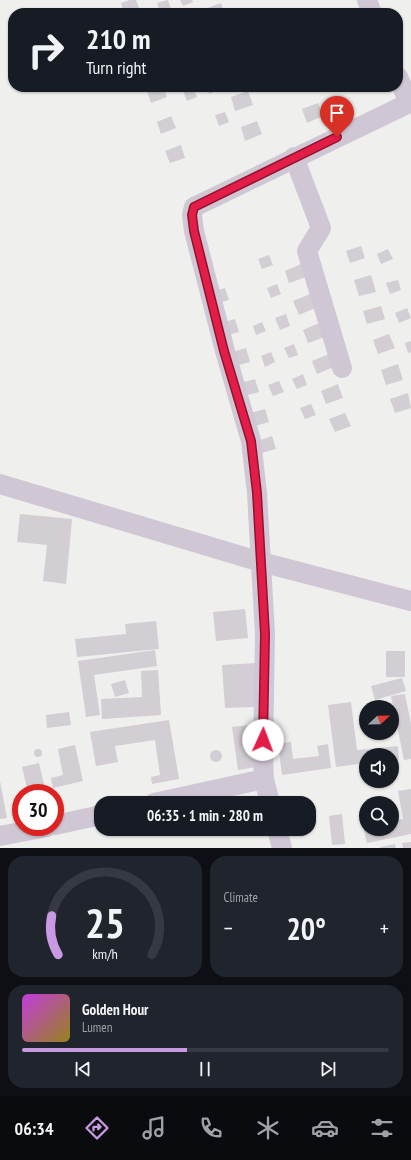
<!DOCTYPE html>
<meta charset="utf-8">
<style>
body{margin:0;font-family:"PT Sans Narrow",sans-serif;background:#20242c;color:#f1f3f6;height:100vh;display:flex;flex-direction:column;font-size:15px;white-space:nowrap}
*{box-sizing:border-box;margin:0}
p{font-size:13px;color:#9ea1a6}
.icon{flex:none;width:22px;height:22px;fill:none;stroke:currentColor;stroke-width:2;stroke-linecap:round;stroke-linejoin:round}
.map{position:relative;height:848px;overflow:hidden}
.panel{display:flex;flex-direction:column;gap:8px;padding:8px;background:#0d0f14;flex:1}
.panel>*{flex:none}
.hud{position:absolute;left:8px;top:8px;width:395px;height:84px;border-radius:16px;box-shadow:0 1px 3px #0004;background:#171b24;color:#f1f3f6;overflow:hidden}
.needle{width:26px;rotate:68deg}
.fabs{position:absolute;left:359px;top:700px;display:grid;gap:8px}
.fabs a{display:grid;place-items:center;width:40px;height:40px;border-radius:50%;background:#171b24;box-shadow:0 1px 3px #0004;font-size:20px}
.speed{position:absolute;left:12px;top:784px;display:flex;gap:8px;font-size:20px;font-weight:700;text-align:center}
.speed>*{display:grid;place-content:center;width:52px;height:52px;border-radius:50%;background:#171b24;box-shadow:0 1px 3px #0004;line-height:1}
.speed .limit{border:6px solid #d22;background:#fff;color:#111}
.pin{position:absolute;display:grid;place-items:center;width:34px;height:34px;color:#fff;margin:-41px -17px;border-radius:50% 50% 50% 0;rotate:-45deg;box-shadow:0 0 4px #0007}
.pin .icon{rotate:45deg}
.me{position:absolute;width:44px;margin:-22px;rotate:2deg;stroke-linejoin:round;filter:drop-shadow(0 0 3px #0008)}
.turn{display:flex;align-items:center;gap:14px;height:84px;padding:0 12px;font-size:18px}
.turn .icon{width:52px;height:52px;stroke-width:2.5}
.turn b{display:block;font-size:28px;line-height:34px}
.big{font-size:30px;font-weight:700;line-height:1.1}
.panel .tile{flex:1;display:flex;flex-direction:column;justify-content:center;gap:6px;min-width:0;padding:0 14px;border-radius:16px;background:#20242c}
.panel .dial{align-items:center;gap:0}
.dial svg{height:104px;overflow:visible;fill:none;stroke:#363941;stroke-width:7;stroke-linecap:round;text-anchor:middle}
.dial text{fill:#f1f3f6;stroke:none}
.song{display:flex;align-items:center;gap:12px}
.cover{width:48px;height:48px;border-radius:6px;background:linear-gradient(135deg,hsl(290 70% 55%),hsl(50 70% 35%))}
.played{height:4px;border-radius:2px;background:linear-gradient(90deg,#ca99e3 45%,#363941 45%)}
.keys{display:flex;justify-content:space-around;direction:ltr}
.heat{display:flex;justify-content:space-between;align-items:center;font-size:22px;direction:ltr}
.panel .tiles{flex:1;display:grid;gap:8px;grid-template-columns:1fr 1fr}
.tile:last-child{grid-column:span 2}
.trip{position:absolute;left:94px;top:796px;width:222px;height:40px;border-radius:16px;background:#171b24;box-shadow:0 1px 3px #0004;font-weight:700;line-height:40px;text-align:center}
.dock{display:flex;height:64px;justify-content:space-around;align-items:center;background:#090b0e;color:#9ea1a6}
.dock .icon{width:28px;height:28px}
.dock .current{color:#ca99e3}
.dock b{font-size:18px;color:#f1f3f6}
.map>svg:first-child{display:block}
.building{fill:#d3cdd4}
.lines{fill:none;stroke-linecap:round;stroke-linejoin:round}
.street{stroke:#d0c7d5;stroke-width:20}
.route-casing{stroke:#92132f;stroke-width:10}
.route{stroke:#e11d48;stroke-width:7}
</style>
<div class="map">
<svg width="411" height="848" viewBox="0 0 411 848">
<rect width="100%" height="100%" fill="#efefed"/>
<path class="building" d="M130 0H136L140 11 124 13 121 3Z
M168 0 171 9 160 13 157 3Z
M180 0H192L193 2 183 6Z
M221 3 224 13H206L205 9Z
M160 87H163L167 97 151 103 147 91Z
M193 87 197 97 187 101 183 91Z
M207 87H218L219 90 209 94Z
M296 87H308L298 91Z
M326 87H339L327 92Z
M248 91 253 105 235 111 231 97Z
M318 103 323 116 307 123 302 109Z
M225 112 229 122 219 126 215 115Z
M171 116 176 128 161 134 157 122Z
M257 121 262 134 245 141 241 127Z
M181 145 185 158 170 163 165 151Z
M361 246 365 258 350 263 346 251Z
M388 249 393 259 381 264 377 254Z
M269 255 273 265 262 269 258 259Z
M301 264 306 277 289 283 285 271Z
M371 275 376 292 359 296 354 280Z
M398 280 401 290 390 294 386 283Z
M277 284 281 294 271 298 267 288Z
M225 288 229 300 215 304 211 292Z
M310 294 315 308 299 315 293 301Z
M381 306 385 319 367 324 363 311Z
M407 308 411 318 399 323 395 313Z
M286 314 290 326 280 330 275 318Z
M235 319 239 332 224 336 220 323Z
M262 322 266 331 256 335 253 326Z
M319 323 325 337 308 343 303 330Z
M389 334 395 348 378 354 373 340Z
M411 341V352L408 353 405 343Z
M294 344 298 355 289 358 284 348Z
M246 348 250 362 232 367 229 353Z
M271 352 275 362 265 367 261 356Z
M329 354 334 367 317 374 312 361Z
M398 364 403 380 386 385 381 370Z
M303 374 307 385 297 389 292 379Z
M255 379 259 392 241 397 237 384Z
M279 381 284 392 273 396 268 385Z
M338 384 343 398 326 404 321 391Z
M408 393 411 408 395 413 390 399Z
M311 404 316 415 305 419 300 408Z
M265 409 269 422 251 427 247 414Z
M345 413 351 426 335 432 329 419Z
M272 436 276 449 258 454 255 442Z
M20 514 72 519 66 584 43 581 47 545 17 542Z
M245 609 248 638 216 641 213 612Z
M156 621 159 649 77 657 75 639 126 634 125 624Z
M155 650 157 666 94 675 100 715 86 717 78 661Z
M386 651H405V677H386Z
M257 663 259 707 225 708 222 665Z
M158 670 161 715 102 719 101 699 142 697 141 671Z
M402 678 406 691 375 700 371 686Z
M125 680 129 693 115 697 111 684Z
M405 694 411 724V759L404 760 391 696Z
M351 702 357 750 398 746 399 760 392 761V755H366V763L336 767 328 705Z
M69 712 71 725 47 728 46 715Z
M169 720 179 779 152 784 151 777 160 775 155 740 115 746 118 762 96 766 90 732Z
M251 725 256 767 238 770 232 727Z
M291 742 293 759 319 756 317 746 328 744 331 768 282 775 278 744Z
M75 745 83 781 53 788 51 778 63 775 58 749Z
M34 753a4 4 0 1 1 8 0a4 4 0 1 1-8 0Z
M210 756a6 6 0 1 1 12 0a6 6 0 1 1-12 0Z
M39 763 46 793H28L22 767Z
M0 781 7 818 0 819Z
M411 789V834L367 843 363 826H366V829H392V821L403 819 398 791Z
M342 814 345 844 332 845 329 816Z
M411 842V848H403L402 843Z
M395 844 396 848H380V847Z"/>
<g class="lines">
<path class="street" d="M367 0 372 13
M294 157 321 228 307 251 342 368
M0 484 261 562 411 601
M154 803 264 779
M270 803 264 779 263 755 265 634 257 493 251 441 225 351 194 231 192 215 194 207 409 103 398 77
M55 825 101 815
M277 829 282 848
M0 836 47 827"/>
</g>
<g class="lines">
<g class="route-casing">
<path id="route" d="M263 740 265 634 257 493 251 441 224 351 194 231 192 215 194 207 337 137"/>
</g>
<use href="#route" class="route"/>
</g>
</svg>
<div class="fabs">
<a><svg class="needle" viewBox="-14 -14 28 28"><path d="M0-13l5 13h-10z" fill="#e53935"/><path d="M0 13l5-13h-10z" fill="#9ea1a6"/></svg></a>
<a><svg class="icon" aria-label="sound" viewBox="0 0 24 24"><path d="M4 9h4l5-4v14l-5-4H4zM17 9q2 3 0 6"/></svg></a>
<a><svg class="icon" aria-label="search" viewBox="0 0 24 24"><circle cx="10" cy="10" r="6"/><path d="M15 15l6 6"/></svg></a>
</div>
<div class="speed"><div class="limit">30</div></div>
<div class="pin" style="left:337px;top:137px;background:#d93025"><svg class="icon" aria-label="arrive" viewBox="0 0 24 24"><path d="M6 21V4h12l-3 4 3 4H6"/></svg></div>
<svg class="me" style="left:263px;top:740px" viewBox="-20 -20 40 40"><circle r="19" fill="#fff"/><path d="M0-13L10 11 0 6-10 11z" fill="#e11d48"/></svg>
<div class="trip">06:35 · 1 min · 280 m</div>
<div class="hud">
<div class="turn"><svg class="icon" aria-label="right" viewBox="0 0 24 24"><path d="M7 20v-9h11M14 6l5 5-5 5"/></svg><div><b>210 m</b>Turn right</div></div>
</div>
</div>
<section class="panel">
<div class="tiles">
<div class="tile dial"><svg viewBox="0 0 100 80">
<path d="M14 69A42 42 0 1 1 86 69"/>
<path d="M14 69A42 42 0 0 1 9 39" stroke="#ca99e3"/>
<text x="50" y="56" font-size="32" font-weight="700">25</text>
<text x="50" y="72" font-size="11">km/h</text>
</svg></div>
<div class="tile"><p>Climate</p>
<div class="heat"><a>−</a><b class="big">20°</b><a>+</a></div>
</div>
<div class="tile">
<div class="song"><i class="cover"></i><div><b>Golden Hour</b><p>Lumen</p></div></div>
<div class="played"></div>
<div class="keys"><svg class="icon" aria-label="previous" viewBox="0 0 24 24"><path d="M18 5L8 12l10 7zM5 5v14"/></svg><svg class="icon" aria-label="pause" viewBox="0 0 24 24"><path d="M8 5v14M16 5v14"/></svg><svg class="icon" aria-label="next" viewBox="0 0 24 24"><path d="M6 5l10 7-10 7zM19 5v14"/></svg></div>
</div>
</div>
</section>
<nav class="dock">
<b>06:34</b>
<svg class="icon current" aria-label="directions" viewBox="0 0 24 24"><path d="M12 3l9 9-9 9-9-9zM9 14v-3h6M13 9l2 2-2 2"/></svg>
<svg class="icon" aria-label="music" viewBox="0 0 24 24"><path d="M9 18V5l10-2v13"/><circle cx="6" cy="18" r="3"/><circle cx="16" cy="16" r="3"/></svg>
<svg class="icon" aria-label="phone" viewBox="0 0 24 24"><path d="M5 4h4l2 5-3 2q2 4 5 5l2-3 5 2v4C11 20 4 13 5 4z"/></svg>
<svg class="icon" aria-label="climate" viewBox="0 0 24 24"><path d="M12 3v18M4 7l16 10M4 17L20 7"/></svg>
<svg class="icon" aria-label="car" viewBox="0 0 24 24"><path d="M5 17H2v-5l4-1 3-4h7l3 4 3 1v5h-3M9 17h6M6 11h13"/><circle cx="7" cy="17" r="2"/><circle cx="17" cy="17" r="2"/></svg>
<svg class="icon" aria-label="filters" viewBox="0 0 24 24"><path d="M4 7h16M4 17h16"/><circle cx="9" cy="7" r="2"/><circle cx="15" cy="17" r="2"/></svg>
</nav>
